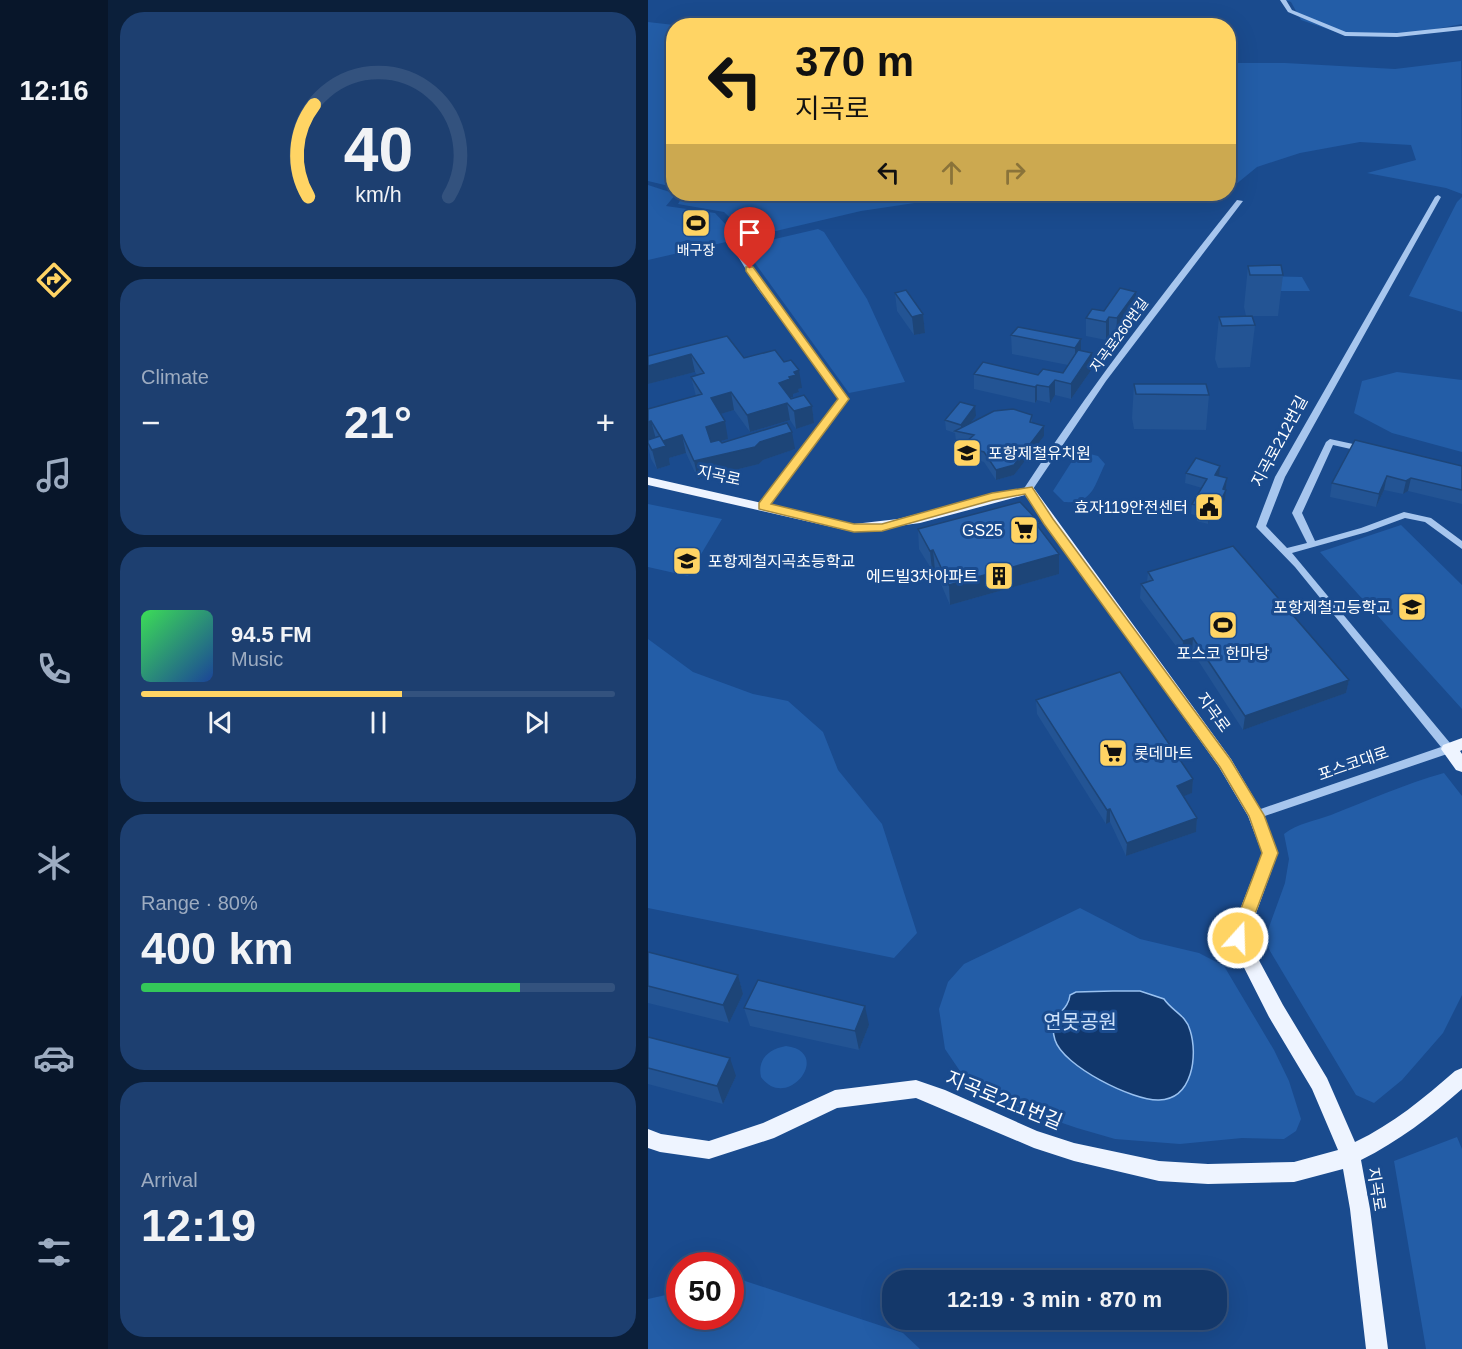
<!DOCTYPE html>
<meta charset="utf-8">
<style>
body{margin:0;font-family:Arial,"Noto Sans KR",sans-serif;background:#1d3f70;color:#f1f3f6;height:100vh;display:flex;flex-direction:column;font-size:22px;white-space:nowrap}
*{box-sizing:border-box;margin:0}
p{font-size:20px;color:#9dacc1}
.icon{flex:none;width:33px;height:33px;fill:none;stroke:currentColor;stroke-width:2;stroke-linecap:round;stroke-linejoin:round}
.map{position:relative;flex:1;overflow:hidden}
.sheet{display:flex;flex-direction:column;gap:12px;padding:12px;background:#0b1f3a;width:540px}
.sheet>*{flex:none}
.banner{position:absolute;left:18px;top:18px;width:570px;height:183px;border-radius:24px;box-shadow:0 6px 24px #0002,0 0 0 2px #33527e;background:#ffd464;color:#111;overflow:hidden}
.speed{position:absolute;left:18px;top:1252px;display:flex;gap:12px;font-size:30px;font-weight:700;text-align:center}
.speed>*{display:grid;place-content:center;width:78px;height:78px;border-radius:50%;background:#14386a;box-shadow:0 6px 24px #0002,0 0 0 2px #33527e;line-height:1}
.speed .limit{border:9px solid #d22;background:#fff;color:#111}
.pin{position:absolute;display:grid;place-items:center;width:51px;height:51px;color:#fff;margin:-62px -26px;border-radius:50% 50% 50% 0;rotate:-45deg;box-shadow:0 0 6px #0007}
.pin .icon{rotate:45deg}
.me{position:absolute;width:66px;margin:-33px;rotate:20deg;stroke-linejoin:round;filter:drop-shadow(0 0 4px #0008)}
.turn{display:flex;align-items:center;gap:21px;height:126px;padding:0 30px;font-size:27px}
.turn .icon{width:78px;height:78px;stroke-width:2.5}
.turn b{display:block;font-size:42px;line-height:51px}
.lanes{display:flex;align-items:center;height:57px;padding:0 30px;background:#0003;justify-content:center;gap:30px;direction:ltr}
.lanes .off{opacity:.35}
.big{font-size:45px;font-weight:600;line-height:1.1}
.sheet .widget{flex:1;display:flex;flex-direction:column;justify-content:center;gap:9px;min-width:0;padding:0 21px;border-radius:24px;background:#1d3f70}
.sheet .dial{align-items:center;gap:0}
.dial svg{height:156px;overflow:visible;fill:none;stroke:#33527e;stroke-width:7;stroke-linecap:round;text-anchor:middle}
.dial text{fill:#f1f3f6;stroke:none}
.song{display:flex;align-items:center;gap:18px}
.cover{width:72px;height:72px;border-radius:9px;background:linear-gradient(135deg,hsl(130 70% 55%),hsl(220 70% 35%))}
.played{height:6px;border-radius:3px;background:linear-gradient(90deg,#ffd464 55%,#33527e 55%)}
.keys{display:flex;justify-content:space-around;direction:ltr}
.heat{display:flex;justify-content:space-between;align-items:center;font-size:33px;direction:ltr}
.charge{height:9px;border-radius:4px;background:linear-gradient(90deg,#34c759 80%,#33527e 0)}
.trip{position:absolute;left:234px;top:1270px;width:345px;height:60px;border-radius:24px;background:#14386a;box-shadow:0 6px 24px #0002,0 0 0 2px #33527e;font-weight:600;line-height:60px;text-align:center}
main{display:flex;flex:1;min-height:0}
.tabs{display:flex;flex-direction:column;width:108px;justify-content:space-around;align-items:center;background:#08162a;color:#9dacc1}
.tabs .icon{width:42px;height:42px}
.tabs .active{color:#ffd464}
.tabs b{font-size:27px;color:#f1f3f6}
.map>svg:first-child{display:block}
.green{fill:#235da7}
.water{fill:#11376c;stroke:#99c1f0;stroke-width:1.5}
.lines{fill:none;stroke-linecap:round;stroke-linejoin:round}
.minor{fill:#a7c6ee;fill-rule:evenodd}
.major{fill:#eef4ff;fill-rule:evenodd}
.wall{fill:#235494}
.shaded-wall{fill:#1d4578}
.building{fill:#2962ac;stroke:#1d4578;stroke-width:1.5}
.route{fill:#ffd464;stroke:#a68a41;stroke-width:1.5}
.labels{text-anchor:middle;stroke-width:6;stroke-linejoin:round;paint-order:stroke}
.far-poi-label{font-size:14px;fill:#fff;stroke:#1a4b8e}
.far-street-label{font-size:14px;fill:#fff;stroke:#1a4b8e}
.street-label{font-size:16px;fill:#fff;stroke:#1a4b8e}
.poi-label{font-size:16px;fill:#fff;stroke:#1a4b8e;text-anchor:end}
.near-park-label{font-size:20px;fill:#cde1fa;stroke:#1a4b8e}
.near-street-label{font-size:20px;fill:#fff;stroke:#1a4b8e}
</style>
<main>
<nav class="tabs">
<b>12:16</b>
<svg class="icon active" aria-label="directions" viewBox="0 0 24 24"><path d="M12 3l9 9-9 9-9-9zM9 14v-3h6M13 9l2 2-2 2"/></svg>
<svg class="icon" aria-label="music" viewBox="0 0 24 24"><path d="M9 18V5l10-2v13"/><circle cx="6" cy="18" r="3"/><circle cx="16" cy="16" r="3"/></svg>
<svg class="icon" aria-label="phone" viewBox="0 0 24 24"><path d="M5 4h4l2 5-3 2q2 4 5 5l2-3 5 2v4C11 20 4 13 5 4z"/></svg>
<svg class="icon" aria-label="climate" viewBox="0 0 24 24"><path d="M12 3v18M4 7l16 10M4 17L20 7"/></svg>
<svg class="icon" aria-label="car" viewBox="0 0 24 24"><path d="M5 17H2v-5l4-1 3-4h7l3 4 3 1v5h-3M9 17h6M6 11h13"/><circle cx="7" cy="17" r="2"/><circle cx="17" cy="17" r="2"/></svg>
<svg class="icon" aria-label="filters" viewBox="0 0 24 24"><path d="M4 7h16M4 17h16"/><circle cx="9" cy="7" r="2"/><circle cx="15" cy="17" r="2"/></svg>
</nav>
<section class="sheet">
<div class="widget dial"><svg viewBox="0 0 100 80">
<path d="M14 69A42 42 0 1 1 86 69"/>
<path d="M14 69A42 42 0 0 1 17 22" stroke="#ffd464"/>
<text x="50" y="56" font-size="32" font-weight="700">40</text>
<text x="50" y="72" font-size="11">km/h</text>
</svg></div>
<div class="widget"><p>Climate</p>
<div class="heat"><a>−</a><b class="big">21°</b><a>+</a></div>
</div>
<div class="widget">
<div class="song"><i class="cover"></i><div><b>94.5 FM</b><p>Music</p></div></div>
<div class="played"></div>
<div class="keys"><svg class="icon" aria-label="previous" viewBox="0 0 24 24"><path d="M18 5L8 12l10 7zM5 5v14"/></svg><svg class="icon" aria-label="pause" viewBox="0 0 24 24"><path d="M8 5v14M16 5v14"/></svg><svg class="icon" aria-label="next" viewBox="0 0 24 24"><path d="M6 5l10 7-10 7zM19 5v14"/></svg></div>
</div>
<div class="widget"><p>Range · 80%</p><b class="big">400 km</b><div class="charge"></div></div>
<div class="widget"><p>Arrival</p><b class="big">12:19</b></div>
</section>
<div class="map">
<svg width="814" height="1349" viewBox="0 0 814 1349">
<rect width="100%" height="100%" fill="#1a4b8e"/>
<path class="green" d="M637 0H814V24L745 37 697 35 653 20 643 2Z
M0 22 26 25 25 187 0 181Z
M813 61 814 194 798 188 719 173 768 160 763 145 712 142 652 153 609 167 587 185 581 184V63H637L747 69Z
M0 185 28 194 18 206 67 213 91 239 0 260Z
M36 194H327L213 211 102 237 76 212 30 204Z
M814 197V312L761 296 809 202Z
M170 229 176 232 219 299 257 382 201 393 99 252 98 247 105 244Z
M612 276 654 277 662 291H620Z
M749 372 814 380V452L744 433 706 413 714 381Z
M434 452 450 456 457 464C446 486 445 504 416 502L405 491 428 455Z
M0 504 74 519 40 576 0 567Z
M753 525 814 585V709L672 552Z
M0 639 45 672 105 694 140 701 175 732 190 770 234 824 269 933 246 958 0 908Z
M796 773 814 796V995L795 1033 754 1080 726 1103 708 1095 622 951 617 938 637 883 641 859 636 834C650 823 667 821 683 815 721 800 757 784 796 773Z
M432 908 492 939 551 953 576 966 626 1050 641 1081 653 1119 648 1131 636 1139 594 1138 532 1144 467 1139 429 1128 382 1112 338 1094 316 1077 297 1049 291 1009 300 982 316 964Z
M138 1046C186 1052 139 1113 113 1077 109 1059 121 1049 138 1046Z
M809 1137 814 1149V1349H778L746 1161Z
M91 1279 255 1333 272 1349H0V1299L31 1292 32 1317H82L83 1281Z"/>
<path class="water" d="M465 991H492L516 999C524 1011 538 1015 542 1030 550 1055 545 1099 511 1100 485 1101 415 1066 407 1040 399 1014 420 1014 422 995L428 992Z"/>
<g class="lines">
<path class="minor" d="M632 0H638L644 10 698 32 749 33 814 26V30L749 37 697 36 640 12Z
M790 195 793 197 637 477 618 526 639 548 659 543 644 513 678 442 682 439 719 447 720 449 716 452 685 445 654 513 667 541 713 528 756 512 783 518 814 541V549L777 522 757 518 719 532 644 553 807 749 805 752 608 819 604 818 602 815 604 812 793 747 647 567 608 527 627 477 787 197Z
M589 200 595 201 458 381 383 492H377L375 490C441 389 514 294 589 200Z
M84 243H90L116 286 200 399 118 508H112L110 506 112 504 192 399 110 289 83 245Z"/>
<path class="major" d="M0 477 206 524 250 519 358 491 385 487 583 759 616 815 630 853 599 938 635 1005 679 1078 707 1142C745 1124 776 1098 807 1071L814 1068V1089C782 1117 751 1141 713 1160L722 1209 740 1349H718L702 1209 695 1169 646 1182 560 1184 511 1181 426 1161 386 1148 268 1098 189 1108 126 1138 61 1159 12 1152 0 1148V1129L13 1134 61 1141 115 1123 187 1090 268 1080 297 1090 389 1131 426 1143 511 1161 560 1164 646 1162 690 1150 664 1089 621 1017 581 938 614 853 600 816 571 767 377 495 272 523 206 532 0 485Z
M814 738V750L812 751 814 754V772L808 770 793 749 795 745Z"/>
</g>
<path class="wall" d="M600 266 635 275 630 316H604L607 325 602 367 570 368 567 359 571 317 598 316 596 307Z
M247 293 275 314 277 333 266 335 249 311Z
M487 310 468 337 461 335 458 340 438 336V318L456 311Z
M363 335 433 339V351L444 353V369L423 399 407 395 402 403 389 400 387 403 326 389V374L390 375 415 373 420 365 364 354Z
M79 336 96 358 154 388 150 389 151 392 145 394V397L142 398 143 399 164 406 166 423 148 429 142 420 102 432 86 410 72 414 80 439 72 441 74 443 147 449 115 460 111 464 50 479 38 453 21 458 22 465 9 469 3 459 0 446V409L48 396 43 377 49 375 47 372 0 384V356Z
M486 384 561 395 558 430 486 429 484 418Z
M384 415V423L396 426V436L366 475 348 480 336 462 326 459 325 451 320 450V443L308 441 307 433 298 430 297 420 328 416 322 423Z
M814 466V504L760 491 755 494 736 490 728 507 682 497 684 483Z
M538 473 571 476 579 478 577 500 568 518 563 517 560 524 549 521V516L543 514 544 504 554 488 537 483Z
M270 529 392 530 411 574 302 605 287 570H284L271 549Z
M500 572 701 680 698 693 595 730 544 651 534 654 492 598 493 584 499 582Z
M388 700 545 779 544 793 535 796 549 818 548 832 478 856 462 822 458 824 389 714Z
M0 952 90 975 95 994 81 1023 0 1003Z
M96 1008 221 1025 211 1050 102 1026Z
M0 1037 88 1076 75 1104 0 1084Z"/>
<path class="shaded-wall" d="M488 292 487 310 468 337 469 318Z
M275 314 277 333 266 335 264 317Z
M461 317V335L458 340V322Z
M433 339V358L427 367V348Z
M444 353V369L423 399V384Z
M43 354 47 372 0 384V366Z
M151 370 154 388 150 389 151 392 145 394V397L133 400 131 383 141 377 146 372Z
M407 380V395L402 403 401 387Z
M389 385V400L387 403V387Z
M83 392 86 410 66 416 63 398Z
M139 403 142 420 102 432 99 415Z
M164 406 166 423 148 429 146 411Z
M327 406 328 416 315 432H313V425Z
M3 421 8 439 0 441V422Z
M77 421 80 439 62 444 58 427Z
M396 426V436L366 475 348 480V470Z
M144 432 147 449 115 460 111 464 50 479 46 461 112 442Z
M34 435 38 453 21 458 22 465 9 469 4 450 15 441Z
M572 466 571 476 567 475Z
M739 476 736 490 728 507 731 494Z
M579 478 578 488 575 496 578 490 577 500 568 518 569 508Z
M763 478 760 491 755 494 758 481Z
M564 507 563 517 560 524 561 514Z
M285 550 287 570H284L282 551Z
M411 554V574L302 605 301 585Z
M545 638 544 651 534 654 535 641Z
M701 680 698 693 595 730 597 716Z
M545 779 544 793 528 799 529 786Z
M462 809V822L458 824 459 810Z
M549 818 548 832 478 856 479 843Z
M90 975 95 994 81 1023 75 1005Z
M217 1006 221 1025 211 1050 207 1031Z
M82 1058 88 1076 75 1104 69 1086Z"/>
<path class="building" d="M633 265 635 275H602L600 266Z
M472 288 488 292 469 318 461 317 458 322 438 318 444 309 456 311Z
M258 290 275 314 264 317 247 293Z
M604 316 607 325 574 326 571 317Z
M370 327 433 339 427 348 363 335Z
M79 336 96 358 127 350 136 362 143 360 151 370 146 372 148 375 141 377 142 379 131 383 143 399 156 395 164 406 146 411 139 403 99 415 83 392 63 398 77 421 58 427 63 442 71 440 74 443 139 423 144 432 112 442 107 447 46 461 34 435 15 441 3 421 0 422V409L54 394 43 377 56 373 43 354 0 366V356Z
M430 350 444 353 423 384 407 380 401 387 389 385 387 387 326 374 335 362 390 375 395 369 415 373Z
M486 384H558L561 395 488 394Z
M312 402 327 406 313 425 297 420Z
M365 409 384 415 382 422 396 426 366 465 348 470 336 452 325 449 331 442 319 441 326 435 307 431 346 411Z
M12 436 18 446 4 450 0 443V440Z
M707 440 814 466V490L763 478 758 481 739 476 731 494 684 483Z
M548 458 572 466 567 475 579 478 575 489 578 490 569 508 564 507 561 514 550 511 552 506 544 504 559 479 538 473Z
M372 502 392 523 388 524 411 554 301 585 285 550 282 551 270 529Z
M585 546 701 680 597 716 545 638 535 641 493 584 505 580 500 572Z
M472 672 545 779 529 786 549 818 479 843 462 809 459 810 388 700Z
M0 952 90 975 75 1005 0 986Z
M110 980 217 1006 207 1031 96 1008Z
M0 1037 82 1058 69 1086 0 1068Z"/>
<path class="route" d="M98 267H105L201 399 123 504 206 524H234L344 493 384 487 405 519 582 759 616 815 630 853 596 943 590 945 584 943 582 938 614 853 601 816 572 767 396 524 377 494 345 500 234 531 206 532 111 509V503L190 399 98 271Z"/>
<defs>
<g id="stadium-square" transform="scale(1.5)"><rect x="-9" y="-9" width="18" height="18" rx="4" fill="#ffd464" stroke="#1a4b8e"/><path d="M0-5a6.5 5 0 1 0 0 10a6.5 5 0 1 0 0-10ZM-3.5-1.8h7v3.6h-7Z" fill="#111"/></g>
<g id="school-square" transform="scale(1.5)"><rect x="-9" y="-9" width="18" height="18" rx="4" fill="#ffd464" stroke="#1a4b8e"/><path d="M0-5L7-2L0 1L-7-2ZM-4 1L0 2.5L4 1V4Q0 6-4 4Z" fill="#111"/></g>
<g id="civic-square" transform="scale(1.5)"><rect x="-9" y="-9" width="18" height="18" rx="4" fill="#ffd464" stroke="#1a4b8e"/><path d="M-.6-6.5H3V-4.5H.6V-3L4-1V1h2V6H-6V1h2V-1L-.6-3ZM-1.2 2.5V6h2.4V2.5Z" fill="#111"/></g>
<g id="supermarket-square" transform="scale(1.5)"><rect x="-9" y="-9" width="18" height="18" rx="4" fill="#ffd464" stroke="#1a4b8e"/><path d="M-6-5.5h2.5l.6 2H6L4.5 2H-2.5L-4.4-4H-6ZM-1.5 3.2a1.3 1.3 0 1 0 .1 0ZM3 3.2a1.3 1.3 0 1 0 .1 0Z" fill="#111"/></g>
<g id="building-square" transform="scale(1.5)"><rect x="-9" y="-9" width="18" height="18" rx="4" fill="#ffd464" stroke="#1a4b8e"/><path d="M-4-6H4V6H1V3H-1V6H-4ZM-2.5-4.3h1.7v1.8h-1.7ZM.8-4.3h1.7v1.8H.8ZM-2.5-1h1.7V.8h-1.7ZM.8-1h1.7V.8H.8Z" fill="#111"/></g>
</defs>
<g fill-rule="evenodd">
<use href="#stadium-square" x="48" y="223"/>
<use href="#school-square" x="319" y="453"/>
<use href="#civic-square" x="561" y="507"/>
<use href="#supermarket-square" x="376" y="530"/>
<use href="#school-square" x="39" y="561"/>
<use href="#building-square" x="351" y="576"/>
<use href="#school-square" x="764" y="607"/>
<use href="#stadium-square" x="575" y="625"/>
<use href="#supermarket-square" x="465" y="753"/>
</g>
<g class="labels">
<g class="far-poi-label">
<text x="48" y="255">배구장</text>
</g>
<g class="far-street-label">
<text transform="translate(471 335) rotate(-54)" y="5">지곡로260번길</text>
</g>
<g class="street-label">
<text transform="translate(631 441) rotate(-62)" y="6">지곡로212번길</text>
<text transform="translate(71 475) rotate(12)" y="6">지곡로</text>
<text transform="translate(566 712) rotate(54)" y="6">지곡로</text>
<text transform="translate(705 763) rotate(-19)" y="6">포스코대로</text>
<text transform="translate(729 1189) rotate(81)" y="6">지곡로</text>
</g>
<g class="poi-label">
<text x="340" y="459" text-anchor="start">포항제철유치원</text>
<text x="540" y="513">효자119안전센터</text>
<text x="355" y="536">GS25</text>
<text x="60" y="567" text-anchor="start">포항제철지곡초등학교</text>
<text x="330" y="582">에드빌3차아파트</text>
<text x="743" y="613">포항제철고등학교</text>
<text x="575" y="659" text-anchor="middle">포스코 한마당</text>
<text x="486" y="759" text-anchor="start">롯데마트</text>
</g>
<g class="near-park-label">
<text x="432" y="1029">연못공원</text>
</g>
<g class="near-street-label">
<text transform="translate(356 1100) rotate(22)" y="7">지곡로211번길</text>
</g>
</g>
</svg>
<div class="speed"><div class="limit">50</div></div>
<div class="pin" style="left:102px;top:269px;background:#d93025"><svg class="icon" aria-label="arrive" viewBox="0 0 24 24"><path d="M6 21V4h12l-3 4 3 4H6"/></svg></div>
<svg class="me" style="left:590px;top:938px" viewBox="-20 -20 40 40"><circle r="17" fill="#ffd464" stroke="#fff" stroke-width="3"/><path d="M0-11L8 9 0 5-8 9z" fill="#fff"/></svg>
<div class="trip">12:19 · 3 min · 870 m</div>
<div class="banner">
<div class="turn"><svg class="icon" aria-label="left" viewBox="0 0 24 24"><path d="M17 20v-9H6M10 6l-5 5 5 5"/></svg><div><b>370 m</b>지곡로</div></div>
<div class="lanes"><svg class="icon" aria-label="left" viewBox="0 0 24 24"><path d="M17 20v-9H6M10 6l-5 5 5 5"/></svg><svg class="icon off" aria-label="ahead" viewBox="0 0 24 24"><path d="M12 20V5M6 11l6-6 6 6"/></svg><svg class="icon off" aria-label="right" viewBox="0 0 24 24"><path d="M7 20v-9h11M14 6l5 5-5 5"/></svg></div>
</div>
</div>
</main>
